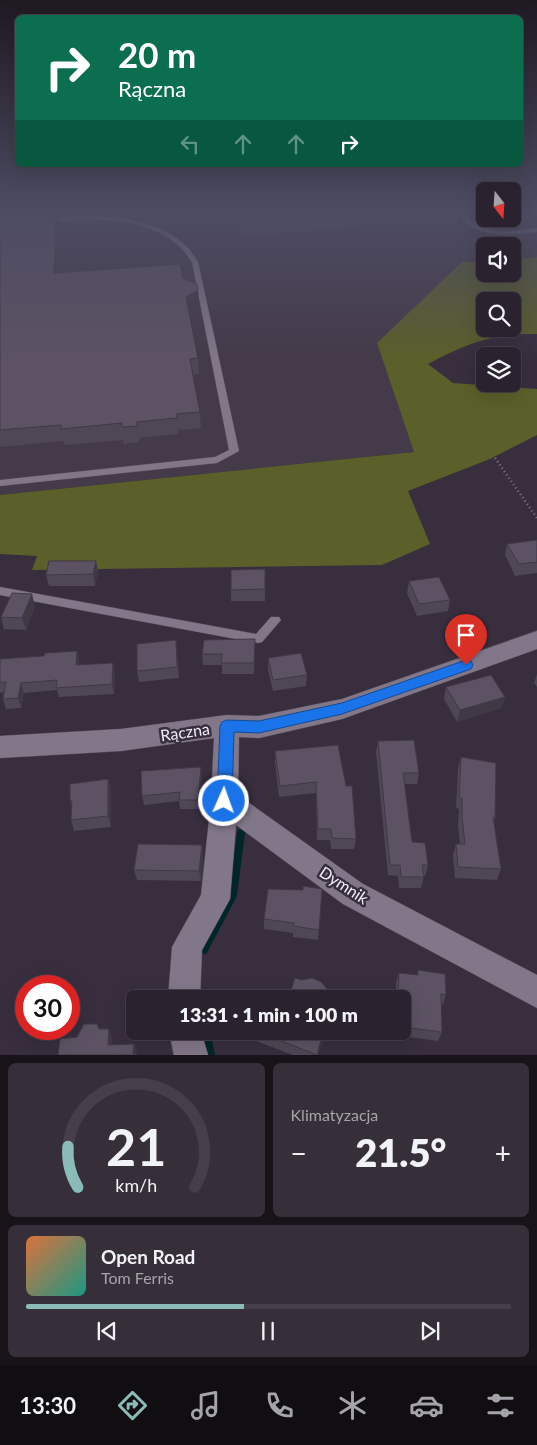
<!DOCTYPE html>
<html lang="pl">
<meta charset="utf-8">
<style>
body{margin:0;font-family:Lato,sans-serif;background:#362f3a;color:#f1f3f6;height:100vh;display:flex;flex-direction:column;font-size:19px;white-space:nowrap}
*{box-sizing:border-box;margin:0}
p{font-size:16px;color:#a5a4aa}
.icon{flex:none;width:28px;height:28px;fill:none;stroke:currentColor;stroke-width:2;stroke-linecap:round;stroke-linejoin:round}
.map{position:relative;height:1055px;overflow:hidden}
.panel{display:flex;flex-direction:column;gap:8px;padding:8px;background:#171319;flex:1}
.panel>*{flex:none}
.top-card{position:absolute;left:15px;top:15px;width:508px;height:152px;border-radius:8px;box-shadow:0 5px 20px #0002,0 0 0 1px #463f4a;background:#0b6e4f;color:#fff;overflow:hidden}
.needle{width:32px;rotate:163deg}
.controls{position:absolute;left:476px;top:182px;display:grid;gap:10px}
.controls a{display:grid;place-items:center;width:45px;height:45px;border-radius:8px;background:#2a222e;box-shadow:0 5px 20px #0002,0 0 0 1px #463f4a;font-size:25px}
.speed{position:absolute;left:15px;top:975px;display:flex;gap:10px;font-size:25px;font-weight:700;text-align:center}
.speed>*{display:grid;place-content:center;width:65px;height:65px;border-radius:50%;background:#2a222e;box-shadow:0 5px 20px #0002,0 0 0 1px #463f4a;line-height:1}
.speed .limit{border:8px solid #d22;background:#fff;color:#111}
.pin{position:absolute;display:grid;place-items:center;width:42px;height:42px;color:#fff;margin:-51px -21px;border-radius:50% 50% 50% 0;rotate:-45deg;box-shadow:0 0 5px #0007}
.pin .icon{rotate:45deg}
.me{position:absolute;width:55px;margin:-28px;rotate:2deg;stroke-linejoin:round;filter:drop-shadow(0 0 4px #0008)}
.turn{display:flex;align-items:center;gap:18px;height:105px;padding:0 20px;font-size:22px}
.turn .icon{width:65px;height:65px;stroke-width:2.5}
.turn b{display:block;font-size:35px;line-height:42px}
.lanes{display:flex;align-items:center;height:48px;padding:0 20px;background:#0003;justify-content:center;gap:25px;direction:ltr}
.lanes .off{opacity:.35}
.big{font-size:38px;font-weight:800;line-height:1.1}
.panel .tile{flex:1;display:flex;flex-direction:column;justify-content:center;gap:8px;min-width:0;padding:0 18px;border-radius:8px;background:#362f3a}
.panel .dial{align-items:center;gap:0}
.dial svg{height:130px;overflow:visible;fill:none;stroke:#463f4a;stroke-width:7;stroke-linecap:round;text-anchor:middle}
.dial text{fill:#f1f3f6;stroke:none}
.song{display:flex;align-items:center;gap:15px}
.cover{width:60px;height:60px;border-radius:8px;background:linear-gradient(135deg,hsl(20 70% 55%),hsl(170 70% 35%))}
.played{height:5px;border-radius:2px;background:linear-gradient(90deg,#8bbbb9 45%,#463f4a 45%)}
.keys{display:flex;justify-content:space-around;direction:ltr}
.heat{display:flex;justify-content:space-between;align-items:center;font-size:28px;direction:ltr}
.panel .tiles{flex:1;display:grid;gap:8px;grid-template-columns:1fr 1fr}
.tile:last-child{grid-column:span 2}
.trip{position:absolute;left:126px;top:990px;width:285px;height:50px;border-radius:8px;background:#2a222e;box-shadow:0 5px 20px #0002,0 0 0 1px #463f4a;font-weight:800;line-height:50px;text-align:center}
.tabs{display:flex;height:80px;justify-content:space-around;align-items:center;background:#110e12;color:#a5a4aa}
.tabs .icon{width:35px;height:35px}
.tabs .on{color:#8bbbb9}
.tabs b{font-size:22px;color:#f1f3f6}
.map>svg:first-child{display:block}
.industrial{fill:#443a49}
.green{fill:#5b5f2a;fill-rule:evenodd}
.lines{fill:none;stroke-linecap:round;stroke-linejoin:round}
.stream{stroke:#00262a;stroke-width:8}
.lane-casing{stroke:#564e5b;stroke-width:1}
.street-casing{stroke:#564e5b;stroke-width:1}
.path{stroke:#807786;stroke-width:2.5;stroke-dasharray:1 3;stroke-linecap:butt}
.lane{fill:#827789;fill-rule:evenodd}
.street{fill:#827789;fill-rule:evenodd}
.wall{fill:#4f4755}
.shaded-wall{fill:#403945}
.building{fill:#5c5263;stroke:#403945}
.route{fill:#1a73e8;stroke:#114b97}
.labels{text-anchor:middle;stroke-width:5;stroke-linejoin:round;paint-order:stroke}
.near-street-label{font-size:16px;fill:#f2ecf7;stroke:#382e3e}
</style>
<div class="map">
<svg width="537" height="1055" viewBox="0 0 537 1055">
<rect width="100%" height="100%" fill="#382e3e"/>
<path class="industrial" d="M0 210H485V219H512L537 210V257L513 259 512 246H485V261L462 262 378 343 414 452 0 495Z"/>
<path class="green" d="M537 257V334C493 333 466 344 428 364L453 383 537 389V435L490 459 408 491 430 544 382 565 32 570 37 556 0 554V495L414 452 377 343 462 262 485 261V274H512L513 259ZM485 301H512V329H485Z"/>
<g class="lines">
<path class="stream" d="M204 950 233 895 241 833
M206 1031 211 1055"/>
<g class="lane-casing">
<path id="lane" d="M456 210H462C484 237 506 232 537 228V232C516 234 488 239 469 225 464 222 460 215 456 210Z
M86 216C120 217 157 220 184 244 190 249 194 256 198 262L239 451 217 463 0 486V480L215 457 229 450 192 262C188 257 185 251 180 247 145 214 90 219 46 222L43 220 46 218Z
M0 587 256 634 271 617H279L281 620 262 642 258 643 0 595Z"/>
</g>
<g class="street-casing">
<path id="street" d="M537 631V649L342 719 259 738 239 737 238 795 363 884 537 975V1008L343 904 236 825 230 899 202 950 200 999H168L172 947 201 895 211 801 214 738 121 751 0 758V736L121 729 227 715 259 716 342 699Z
M169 1031H201L208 1055H174Z"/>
</g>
<path class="path" d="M495 458 537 518"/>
<use href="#lane" class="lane"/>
<use href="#street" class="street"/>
</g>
<path class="wall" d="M0 210H59V215H58L59 222 57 273 183 278 198 290 199 305 189 311 198 358 199 374H193L200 412 201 428 178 430V434L139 438V442L124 444 123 440 64 445V441L0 447Z
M232 210H363L362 227 241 236Z
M479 210H485V217Z
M512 210H537V220L491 224 487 219H512Z
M537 540V573L515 576 505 555 507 544Z
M96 561 98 572 95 586H49L46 575Z
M265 569V601H231V590Z
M409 581 450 600 448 611 417 616 407 593Z
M35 606 26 630 4 629 1 617Z
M255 639 254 674H222V665H203L202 654Z
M77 651 79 661V665L115 673 114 694 59 697 57 690 24 693 21 708 6 709 3 699 4 692 0 693V659L44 656Z
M177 652 179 678 139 682 137 671Z
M268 658 307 675 306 686 273 691 268 670Z
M537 674V687L534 683Z
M446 687 505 697 501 708 457 722 444 699Z
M378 741 419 773 417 784H405L412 842 428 865 425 876H424L421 888H399L398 876 388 875 376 752Z
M338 745 356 839 354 849H331L330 840H317L316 793 279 797 275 763V751Z
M461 757 495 818 494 822 501 869 497 880 455 878 453 855 456 844H460L458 827 459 809 456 808 458 769Z
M202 776 199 809H180L179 801 144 805 142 796Z
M108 779 111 790V827L74 831 71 820 72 808 70 801Z
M202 845 203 856 201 881 137 880 134 870Z
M322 889 318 940 293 937V933L264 929V919L303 890Z
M418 970 446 995 443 1004H441L442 1032 438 1041 395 1035V1031H402V999H396V982L399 973 417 975Z
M256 1031H331L321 1045 318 1055H293L256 1041Z"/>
<path class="shaded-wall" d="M57 210 59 222 56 288 54 273Z
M198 290 199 305 187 312 186 297Z
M96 561 98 572 95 586 93 574Z
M32 594 35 606 26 630 22 618Z
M255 639V650L254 674V663Z
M77 651 79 661 78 675 76 665Z
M113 663 115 673 114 694 112 684Z
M21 683 24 693 21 708 18 698Z
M505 697 501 708 457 722 460 710Z
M201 767 202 776 199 809 198 800Z
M108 779 111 790V827L108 816Z
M202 845 203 856 201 881 199 871Z
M109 1029 112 1038 111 1054 108 1045Z
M326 1031H331L321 1045 318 1055H317L322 1036Z
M134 1044 137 1052V1055H133Z"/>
<path class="building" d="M40 210H56L54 273 180 264 183 278 197 284 198 290 186 297 198 358 190 359 200 412 176 414 177 418 137 422V426L122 427V423L61 429V425L0 430V213Z
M237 210H361L240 218Z
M537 540V562L519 564 507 544Z
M49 561H96L93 574 46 575Z
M265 569V589L231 590V570Z
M439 577 450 600 419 604 409 581Z
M12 593 32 594 22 618 1 617Z
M255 639 254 663H221L222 654H202L204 640Z
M176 640 177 667 137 671V644Z
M77 651 76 665 113 663 112 684 56 688 57 680 21 683 18 698 3 699 6 682 0 683V659L44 656 45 653Z
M301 653 307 675 273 680 268 658Z
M491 675 505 697 460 710 446 687Z
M414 740 419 773H403L412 842 425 843 428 865H422L424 877H401L400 865H390L378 741Z
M338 745 346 786H352L356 839 332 838 331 829H318L316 782 280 786 275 751Z
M461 757 496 763 495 818 493 817 501 869 458 867 456 844H465L462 816V798L459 797Z
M201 767 198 800H179L180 792 142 796 141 771Z
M108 779V816L71 820 72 801H70V784Z
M138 844 202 845 199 871 134 870Z
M303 886 322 889 319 930 294 926V923L264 919 268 889 303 890Z
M418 970 445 974 446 995 441 994 442 1032 402 1027V999H398L399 973 418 975Z
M295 978 301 980 312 978 321 982 328 990 335 992 333 999H288Z
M84 1024H97L99 1029H109L108 1045 134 1044 133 1055H58L60 1039 77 1037Z
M256 1031H326L322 1036 317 1055Z"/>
<linearGradient id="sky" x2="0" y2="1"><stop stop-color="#1f1922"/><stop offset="0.59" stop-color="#4d4c63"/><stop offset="1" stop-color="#4d4c63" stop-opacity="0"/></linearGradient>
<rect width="537" height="358" fill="url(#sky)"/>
<path class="route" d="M466 660 471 661 473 665 471 669 342 714 259 733 234 732 232 801 230 806 224 808 219 806 217 801 220 726 222 722 227 720 259 721 342 703Z"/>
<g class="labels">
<g class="near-street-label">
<text transform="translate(185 732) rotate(-8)" y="6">Rączna</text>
<text transform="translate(344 885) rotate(33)" y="6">Dymnik</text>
</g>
</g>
</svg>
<div class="controls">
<a><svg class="needle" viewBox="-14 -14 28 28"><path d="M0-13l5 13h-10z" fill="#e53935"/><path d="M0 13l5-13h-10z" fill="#a5a4aa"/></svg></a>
<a><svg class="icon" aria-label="sound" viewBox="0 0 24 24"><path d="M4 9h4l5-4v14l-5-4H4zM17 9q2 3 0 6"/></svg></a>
<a><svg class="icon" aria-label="search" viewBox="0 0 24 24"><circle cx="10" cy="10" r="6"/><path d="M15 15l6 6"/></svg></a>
<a><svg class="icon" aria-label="layers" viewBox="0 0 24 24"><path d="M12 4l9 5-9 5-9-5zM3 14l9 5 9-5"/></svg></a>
</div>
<div class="speed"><div class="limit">30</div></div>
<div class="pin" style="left:466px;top:665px;background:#d93025"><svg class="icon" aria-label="arrive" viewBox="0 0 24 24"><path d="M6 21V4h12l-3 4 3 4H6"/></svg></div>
<svg class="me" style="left:224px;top:801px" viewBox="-20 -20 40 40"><circle r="17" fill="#1a73e8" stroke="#fff" stroke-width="3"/><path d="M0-11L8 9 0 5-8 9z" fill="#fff"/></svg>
<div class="trip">13:31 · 1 min · 100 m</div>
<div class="top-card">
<div class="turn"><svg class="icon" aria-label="right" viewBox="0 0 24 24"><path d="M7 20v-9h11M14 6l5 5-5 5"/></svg><div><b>20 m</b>Rączna</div></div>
<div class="lanes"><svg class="icon off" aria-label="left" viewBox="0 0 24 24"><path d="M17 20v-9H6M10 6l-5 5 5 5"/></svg><svg class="icon off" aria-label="ahead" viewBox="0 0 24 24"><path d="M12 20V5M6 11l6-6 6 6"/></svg><svg class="icon off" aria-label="ahead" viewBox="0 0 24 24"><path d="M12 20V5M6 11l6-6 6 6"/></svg><svg class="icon" aria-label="right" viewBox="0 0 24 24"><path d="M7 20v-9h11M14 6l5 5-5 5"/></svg></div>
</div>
</div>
<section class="panel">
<div class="tiles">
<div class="tile dial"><svg viewBox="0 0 100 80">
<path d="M14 69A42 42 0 1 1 86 69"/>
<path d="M14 69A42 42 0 0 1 8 44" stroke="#8bbbb9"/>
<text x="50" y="56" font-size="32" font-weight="700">21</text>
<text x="50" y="72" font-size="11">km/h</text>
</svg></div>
<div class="tile"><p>Klimatyzacja</p>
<div class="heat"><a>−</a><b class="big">21.5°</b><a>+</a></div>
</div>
<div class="tile">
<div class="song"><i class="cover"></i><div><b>Open Road</b><p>Tom Ferris</p></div></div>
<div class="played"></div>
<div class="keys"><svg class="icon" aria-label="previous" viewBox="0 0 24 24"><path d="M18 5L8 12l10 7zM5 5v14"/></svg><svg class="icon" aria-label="pause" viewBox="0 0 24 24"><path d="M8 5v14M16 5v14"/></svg><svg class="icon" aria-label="next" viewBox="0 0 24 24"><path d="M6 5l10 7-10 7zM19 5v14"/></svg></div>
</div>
</div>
</section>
<nav class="tabs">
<b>13:30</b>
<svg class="icon on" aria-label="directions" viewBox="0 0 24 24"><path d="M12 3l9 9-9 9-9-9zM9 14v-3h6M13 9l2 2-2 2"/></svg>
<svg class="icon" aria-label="music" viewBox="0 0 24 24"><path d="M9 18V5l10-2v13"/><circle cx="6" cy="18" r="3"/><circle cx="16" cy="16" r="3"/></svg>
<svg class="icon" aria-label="phone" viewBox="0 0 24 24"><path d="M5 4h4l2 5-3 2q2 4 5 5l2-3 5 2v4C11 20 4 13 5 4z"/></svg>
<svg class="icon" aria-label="climate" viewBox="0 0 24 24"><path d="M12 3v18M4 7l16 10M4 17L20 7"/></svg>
<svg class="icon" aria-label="car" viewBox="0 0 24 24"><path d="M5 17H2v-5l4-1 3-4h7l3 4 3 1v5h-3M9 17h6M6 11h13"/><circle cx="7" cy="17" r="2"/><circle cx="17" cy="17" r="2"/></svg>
<svg class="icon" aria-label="filters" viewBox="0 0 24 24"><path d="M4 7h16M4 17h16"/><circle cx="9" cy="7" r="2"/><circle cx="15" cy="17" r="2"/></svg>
</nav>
